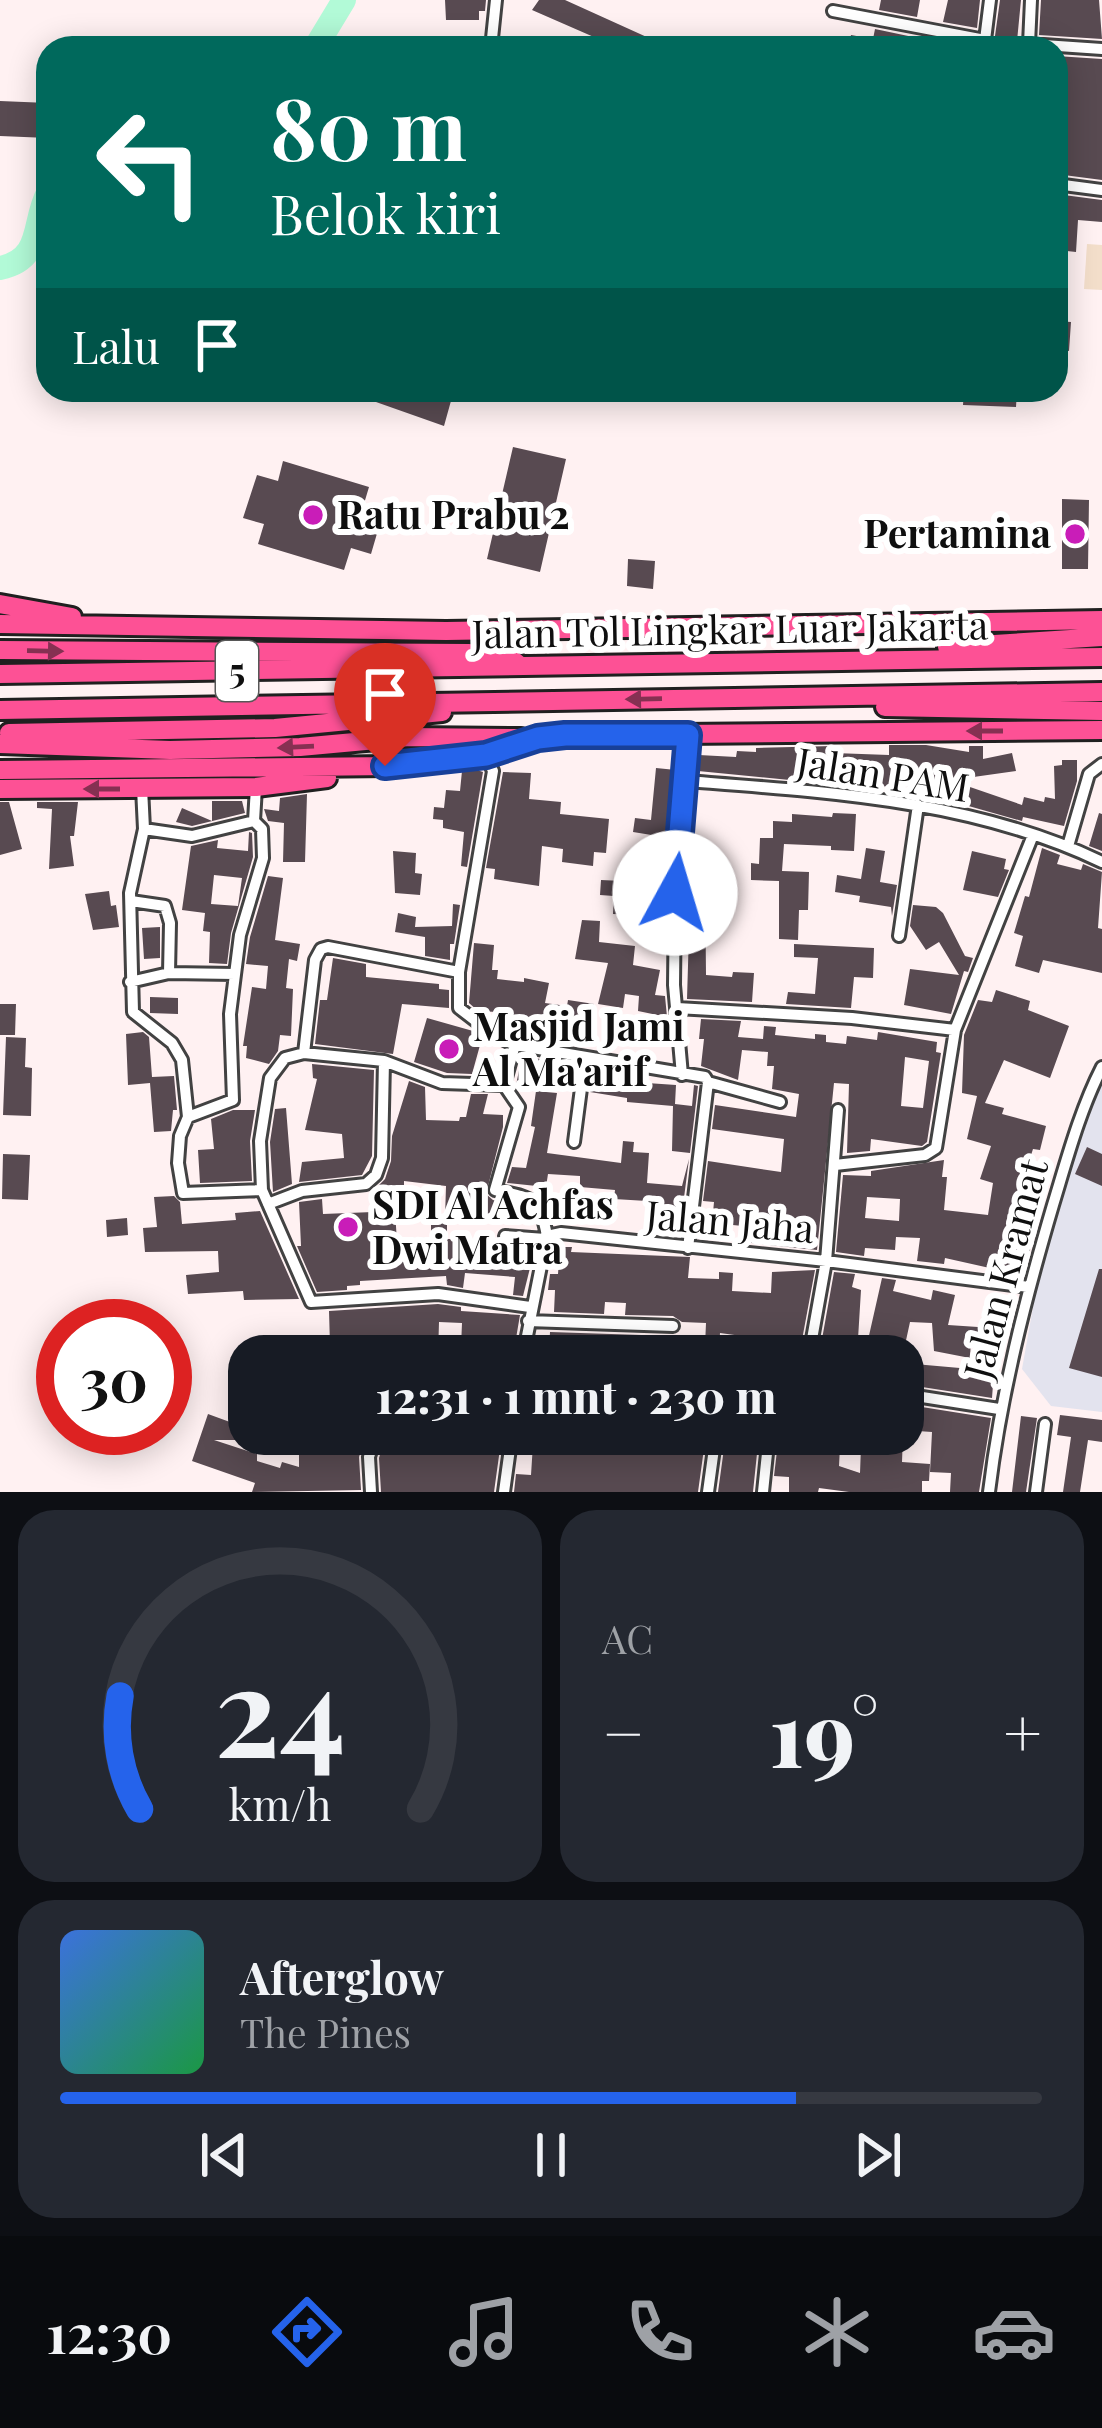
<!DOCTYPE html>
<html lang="id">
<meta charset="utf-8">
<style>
body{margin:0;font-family:"Playfair Display",serif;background:#242831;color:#f1f3f6;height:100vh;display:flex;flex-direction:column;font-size:45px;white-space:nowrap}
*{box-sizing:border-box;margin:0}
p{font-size:39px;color:#9ea1a6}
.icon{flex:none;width:66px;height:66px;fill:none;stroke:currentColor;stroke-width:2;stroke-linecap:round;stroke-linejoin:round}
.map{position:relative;height:1492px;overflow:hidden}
.drawer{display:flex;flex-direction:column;gap:18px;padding:18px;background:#0d0f14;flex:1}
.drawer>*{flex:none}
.hud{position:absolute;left:36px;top:36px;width:1032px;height:366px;border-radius:36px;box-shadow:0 6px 30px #0003;background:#00695c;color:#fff;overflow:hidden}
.speed{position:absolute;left:36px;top:1299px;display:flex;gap:24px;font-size:60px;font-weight:700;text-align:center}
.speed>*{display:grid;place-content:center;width:156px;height:156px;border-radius:50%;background:#171b24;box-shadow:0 6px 30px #0003;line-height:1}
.speed .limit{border:18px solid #d22;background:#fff;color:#111}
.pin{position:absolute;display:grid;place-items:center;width:102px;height:102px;color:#fff;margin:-123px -51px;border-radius:50% 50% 50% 0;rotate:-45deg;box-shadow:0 0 12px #0007}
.pin .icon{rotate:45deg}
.me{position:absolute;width:132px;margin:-66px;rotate:6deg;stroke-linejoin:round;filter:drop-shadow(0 0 9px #0008)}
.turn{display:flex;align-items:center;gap:42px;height:252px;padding:0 36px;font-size:54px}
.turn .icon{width:156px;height:156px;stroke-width:2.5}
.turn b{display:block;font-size:84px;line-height:102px}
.then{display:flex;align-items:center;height:114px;padding:0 36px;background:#0003;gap:24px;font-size:45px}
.big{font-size:90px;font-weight:800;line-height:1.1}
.drawer .card{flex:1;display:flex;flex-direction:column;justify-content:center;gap:18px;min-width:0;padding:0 42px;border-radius:36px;background:#242831}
.drawer .dial{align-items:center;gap:0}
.dial svg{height:312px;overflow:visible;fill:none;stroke:#363941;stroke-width:7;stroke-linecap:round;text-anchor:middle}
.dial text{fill:#f1f3f6;stroke:none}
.song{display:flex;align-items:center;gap:36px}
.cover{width:144px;height:144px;border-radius:18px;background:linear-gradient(135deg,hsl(220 70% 55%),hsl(140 70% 35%))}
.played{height:12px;border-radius:6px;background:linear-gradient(90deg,#2563eb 75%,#363941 75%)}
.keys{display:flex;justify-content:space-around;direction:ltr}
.heat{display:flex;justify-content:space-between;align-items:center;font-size:66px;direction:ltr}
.drawer .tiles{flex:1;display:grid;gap:18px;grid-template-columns:1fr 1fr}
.card:last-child{grid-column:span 2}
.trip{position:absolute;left:228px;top:1335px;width:696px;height:120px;border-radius:36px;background:#171b24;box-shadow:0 6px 30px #0003;font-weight:800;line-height:120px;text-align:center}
.tab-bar{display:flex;height:192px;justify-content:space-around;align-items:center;background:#090b0e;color:#9ea1a6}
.tab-bar .icon{width:84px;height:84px}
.tab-bar .on{color:#2563eb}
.tab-bar b{font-size:54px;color:#f1f3f6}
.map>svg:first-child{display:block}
.industrial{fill:#e3e3ee}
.pitch{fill:#f3deca}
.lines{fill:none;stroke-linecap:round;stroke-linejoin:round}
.river{stroke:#b2fad7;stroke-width:24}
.building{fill:#584a51;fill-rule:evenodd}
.street-casing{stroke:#424242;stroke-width:16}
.highway-casing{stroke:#202020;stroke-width:24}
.street{stroke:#fff;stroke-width:10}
.highway{stroke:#fd5195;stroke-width:18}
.oneway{fill:#863052}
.route-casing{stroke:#184099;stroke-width:30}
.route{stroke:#2563eb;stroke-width:21}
.poi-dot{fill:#c91db8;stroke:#fff;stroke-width:4.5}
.labels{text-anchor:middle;stroke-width:12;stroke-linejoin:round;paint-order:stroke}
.shield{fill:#fff;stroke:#575757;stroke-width:3}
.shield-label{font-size:36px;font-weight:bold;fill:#0f0f0f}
.poi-label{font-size:39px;font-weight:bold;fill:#0f0f0f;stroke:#fff;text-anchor:start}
.street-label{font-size:39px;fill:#0f0f0f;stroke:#fff}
</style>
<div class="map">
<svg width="1102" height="1492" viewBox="0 0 1102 1492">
<rect width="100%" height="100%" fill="#fff1f2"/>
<path class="industrial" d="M1102 1078V1412L1051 1406 1022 1369 1046 1234 1081 1119Z"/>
<path class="pitch" d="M1087 244 1102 245V290L1084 289Z"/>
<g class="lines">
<path class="river" d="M315 48 344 0
M0 268C44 259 32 222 48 193"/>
</g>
<path class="building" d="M445 0H486L485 11H479V20H446Z
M539 0H565L671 48H619L532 10Z
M881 0H920L917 17 879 10Z
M948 0H980L977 28 943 22Z
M1000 0H1021L1017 41 995 36Z
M1041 0H1099L1102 39 1039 35Z
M875 29 913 37 975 48H848L851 35 873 39Z
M1056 56 1102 59V180L1056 174Z
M0 101 48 103V138L0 136Z
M1056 194 1102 200V222L1078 220 1076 252 1067 251 1064 292H1056Z
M1056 321 1071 322 1069 351 1056 349Z
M342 390H454L444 426Z
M964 390H1017L1016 407 963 405Z
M513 447 566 459 540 572 487 559Z
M283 461 369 487 363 507 383 513 371 554 351 548 344 570 258 544 264 524 243 518 257 475 278 481Z
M1062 499 1089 500 1088 569H1062Z
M628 559 655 561 653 589 627 586Z
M889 745H926L969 752V746H983V759L1012 753 1016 771 945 781V800L909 794 910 786 860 787 698 771 699 755 736 757 737 751 756 752V748L833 746 834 753 889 755Z
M1062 760H1077V781L1064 826 1023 817 1022 821 965 805 970 787 1022 805 1024 797 1044 802 1045 797 1055 799 1054 766 1062 765Z
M656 768 676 770 670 838 633 832 635 818 651 820Z
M477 770 483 772 467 867 461 866 464 832 443 828V820L433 819 434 807 444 808 446 790 460 791 462 771Z
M503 772 531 773 529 799 561 802 560 814 609 819 606 853 594 852 593 866 562 862 563 849 542 846 539 886 494 879 495 869 486 868Z
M307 794 305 862H283L284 823 268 821 264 809 279 811 280 798Z
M212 801H242L245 813 192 826 176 822 182 808 212 821Z
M0 802H9L22 849 0 855Z
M37 802H78L74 836H70L74 866 49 869 52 809 37 808Z
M833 813 856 814 854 851 831 850V846L784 844 782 871 809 872 808 910H799L798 940 779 939V881L751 880V863L759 864 760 838H773V821L792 822V814L832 817Z
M1099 813 1102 814V851L1089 846Z
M249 832 252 833 253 857 231 933 227 964 209 963 210 932 203 931 205 913 182 910 191 846 218 840 217 848 248 851ZM214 875 242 878 238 906 211 904Z
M866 848 885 851 880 882 897 885 892 916 891 907 859 902 860 896 835 892 837 875 861 879Z
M1042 848 1060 855 1057 864 1081 870 1083 864 1102 872 1098 928 1102 929V973L1043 960 1039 973 1015 966 1023 936 1014 933 1025 896 1029 897Z
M393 851 416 853 415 873 422 874 420 895 395 893Z
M972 851 1006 859 1004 869 1009 870 998 897 963 890Z
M268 876 283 878 275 940 300 944 297 961 289 959 286 988 293 989 291 1036 280 1035 278 1051 269 1064 246 1058 247 1046H243L252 987 266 989 268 966 246 964 250 937Z
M686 877H705L706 975 732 977 733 972 754 973 752 1002 687 999 689 932H684Z
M601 880 666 883 665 901H651L649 922 664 923 663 941 633 939 635 915 613 914 614 896 600 895Z
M109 891 111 906 116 905 119 927 93 930 85 894Z
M453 904 460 905 454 944H450V960L425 956V937L395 932 398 913 416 917 415 927 452 926Z
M913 905 936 907 943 913 965 956 973 958 968 972 964 971 951 1014 904 1005 910 969 959 975 939 942 926 950 910 926Z
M582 920 600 921 599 942 635 946 633 965 660 970 655 995 665 996 667 1017 638 1011 639 996 625 994 623 1008 598 1004 608 963 575 959Z
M160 927V958L144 959 142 928Z
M474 943 494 945 492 970H498L497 979 524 982V978L549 983 545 1003 567 1006 568 1000 594 1004 591 1026 576 1024 571 1045 518 1036 499 1027 495 1023 497 1012 478 1011 469 1003Z
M794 944 874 948 873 978 854 977 851 1008 786 1004 788 992 815 994 818 958 794 957Z
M333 958 366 964V977L439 984V989L449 990V1008L402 1004 393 1054 315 1044 320 1000H327Z
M996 990 1030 1001 1028 1010 1069 1026 1050 1078 1004 1060 985 1103 1004 1108 1002 1114 1046 1126 1040 1150 1033 1149 1024 1177 1027 1178 1020 1202 1036 1205 1033 1240 1029 1253H1025L1021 1275 945 1258 944 1264 917 1261 920 1238 896 1237 895 1250 865 1248 864 1256 836 1252 843 1175 871 1176V1171L944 1160 942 1177H947L944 1210 988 1215 993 1183 980 1179 991 1146 967 1139 977 1096 962 1093 964 1035 978 1000 992 1002ZM867 1197 900 1199 899 1221 865 1218Z
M150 997 178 998V1014L150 1013Z
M0 1004H16L15 1035H0Z
M427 1018 473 1031 482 1038 472 1074 447 1073 414 1062Z
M701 1019 741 1021 738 1037 763 1039 764 1026 776 1027 775 1035 815 1039V1034L826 1035V1042L846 1044 847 1036 877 1040 878 1032 937 1042 936 1052 941 1053 927 1142 922 1146 871 1139 870 1151 847 1153 849 1084 834 1083 817 1250 742 1242 743 1226 712 1223 714 1202 703 1201 708 1161 781 1172 784 1139 712 1129 715 1105 796 1117 799 1094 772 1089 774 1066H767L768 1052 742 1050 738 1080 701 1066 704 1039H699ZM905 1057 929 1061 923 1108 901 1106Z
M143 1032 149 1037 152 1077 174 1076 177 1110H173L171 1131 154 1132 150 1083 128 1085 126 1034Z
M6 1037 26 1038 25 1067 32 1068 31 1116 3 1115Z
M522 1056 553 1061 546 1092 557 1093 547 1153 621 1163 623 1141 634 1142 633 1152 649 1153 647 1183 682 1186 689 1159 681 1221 646 1219 647 1201 614 1199 615 1190 580 1187V1176L548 1174 546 1187 507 1183 512 1167 526 1168 535 1127 531 1126 536 1091 516 1085Z
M312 1064 374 1070 372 1156 362 1175 299 1182 302 1162 344 1158 342 1134 305 1130 317 1079 313 1078Z
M594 1068 613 1071 611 1081 633 1082V1075L647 1077V1083L676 1085 675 1104 692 1106 694 1085 698 1086 690 1153 672 1151 673 1106 627 1102V1098L590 1092Z
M409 1081 425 1087 426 1120 459 1121 460 1117H466L471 1094H488L483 1114 503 1115V1127L486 1194 493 1200 522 1207 521 1220 445 1218 446 1186 404 1181V1186H385L384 1211 395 1210 398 1259 431 1256V1220H447V1239H496L503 1245 535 1248 523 1296 513 1295 515 1277 465 1273 463 1288 447 1285 446 1276 360 1281V1285L347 1286V1290L317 1292 297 1246H301L299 1202 322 1199 323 1214 373 1212 374 1190 385 1179 391 1161 392 1136Z
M286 1108 292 1184 273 1192 270 1142 275 1109Z
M233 1110H255L250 1141 252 1181 200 1183 198 1150 214 1149 211 1119Z
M1087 1147 1102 1154V1186L1075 1174Z
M3 1154 30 1155 28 1200 2 1199Z
M174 1196 180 1202 182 1224 236 1220 235 1213 260 1211 299 1299 244 1300 243 1291 188 1294 186 1275 219 1272 218 1251 145 1252 143 1228 157 1227 154 1197Z
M127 1218 128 1235 107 1237 106 1220Z
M560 1247H572L571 1252 690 1257 688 1278 719 1279V1272L733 1273 732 1291 771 1293 772 1272 815 1270 799 1356H748L749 1337 720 1333 719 1347H732V1356H697L698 1345 705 1346 706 1323 682 1322 673 1316 625 1315 626 1303 605 1302 604 1314 554 1312 555 1290H548L550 1274H558Z
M1099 1269H1102V1377L1069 1368Z
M834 1272 855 1274 852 1287 861 1290 858 1339 868 1340 882 1278 896 1280 893 1291 931 1300 933 1290 955 1295 948 1325 978 1327V1340H971L970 1358 934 1351 932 1323 910 1322 905 1345 880 1339 876 1356H819Z
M438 1304 461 1307V1311L520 1315 513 1356H489V1348L461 1347 462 1323 439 1322 438 1356H423V1352H373V1345L359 1343 330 1345 329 1311Z
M550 1332 672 1336 671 1352 581 1356 549 1352Z
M903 1363 994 1371 992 1398 903 1384Z
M903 1404 991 1418 979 1492H950L951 1473 930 1472 932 1432 903 1430Z
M208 1414 249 1429V1440H214L257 1454V1461L280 1468 282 1462 299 1467V1434H366L359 1457 361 1490 252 1492 255 1483 192 1461Z
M1060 1415 1102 1420V1442L1088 1440 1080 1492H1063L1071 1437 1057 1435Z
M1021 1416 1037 1418 1026 1492H1012Z
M386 1434H502L494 1492H381L379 1458Z
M591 1434H706L698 1492H514L516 1474 531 1475 533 1444 582 1447 583 1440 591 1441Z
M726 1434H759L753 1492H718Z
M779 1434H903L902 1462 930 1464 929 1481H922V1492H849L819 1488 818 1492H789V1477L774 1476ZM840 1446 861 1447 860 1473 839 1466Z"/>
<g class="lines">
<g class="street-casing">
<path id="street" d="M1031 0 1029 44 1102 49
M833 11 985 40 990 0
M491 48 496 0
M1056 184 1102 190
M486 755 493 771 459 972V1008L494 1035 515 1045 705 1077 708 1082 780 1102
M686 781C827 792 973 800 1102 862
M142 788 144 829 130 893 133 1012 172 1043 182 1060 188 1117 180 1136 178 1163 183 1193 262 1190
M144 829 192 836 254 821
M1068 846 1089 774 1102 764
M131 901 165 906 170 923 169 973
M899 936 918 805
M130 982 169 973 235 974
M677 1008 852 1018 955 1030
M304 1053 315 960 321 949 328 947 459 972
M682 1075 674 985 675 893 689 735
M504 1085 442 1083 384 1061 304 1053 285 1058 270 1078 260 1141 262 1190 311 1302 438 1294 530 1307
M504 1085 519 1107 495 1190C532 1198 540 1197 547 1236
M504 1085 515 1045
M188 1117 233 1100 230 1014 240 935 263 858 262 829 254 821 256 787
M574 1142 585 1058
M835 1165 925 1155 936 1148 955 1030 1033 835
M268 1204 302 1191 366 1184 376 1175 382 1158 384 1061
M505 1236 545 1239
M547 1236 561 1233 826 1261 1029 1287
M688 1248 708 1082
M528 1321 673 1326
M523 1356 547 1236
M809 1356 826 1261 838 1110
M903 1394 999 1409
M371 1492 369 1457 376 1434
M504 1492 512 1434
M708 1492 716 1434
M763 1492 769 1434
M989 1492C1001 1394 1025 1300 1053 1205 1067 1159 1080 1110 1102 1067
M1036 1492 1045 1424"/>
</g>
<g class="highway-casing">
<path id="highway" d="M0 604 72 617
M0 624 446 631 1102 620
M947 647 1102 637
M0 650 468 653 507 657 516 662
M0 674 1102 657
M885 707 1102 711
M0 710 1102 692
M9 733 275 728 442 712
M0 744 170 750 300 747 409 737 521 738
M0 770 390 766 486 755 538 738 565 735 1102 730
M0 789 256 787 327 778"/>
</g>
<use href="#street" class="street"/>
<use href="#highway" class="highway"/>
</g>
<defs><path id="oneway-solid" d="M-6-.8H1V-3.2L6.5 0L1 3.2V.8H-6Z" transform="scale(3)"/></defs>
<g class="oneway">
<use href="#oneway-solid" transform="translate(45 651) rotate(1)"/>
<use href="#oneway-solid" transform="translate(644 699) rotate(179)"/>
<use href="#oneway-solid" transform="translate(985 731) rotate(180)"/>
<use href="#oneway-solid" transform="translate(296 747) rotate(177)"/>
<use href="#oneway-solid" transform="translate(102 789) rotate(180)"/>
</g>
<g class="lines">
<g class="route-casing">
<path id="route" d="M385 766 486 755 538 738 565 735H688L675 893"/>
</g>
<use href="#route" class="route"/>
</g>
<g class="poi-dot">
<circle cx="313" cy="515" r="12"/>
<circle cx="1075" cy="534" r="12"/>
<circle cx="449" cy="1049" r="12"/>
<circle cx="348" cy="1227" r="12"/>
</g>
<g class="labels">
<rect class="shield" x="216" y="641" width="42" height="60" rx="9"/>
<g class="shield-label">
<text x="237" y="684">5</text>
</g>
<g class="poi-label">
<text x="337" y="529">Ratu Prabu 2</text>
<text x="1051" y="548" text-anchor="end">Pertamina</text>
<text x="473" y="1041">Masjid Jami<tspan x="473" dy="45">Al Ma'arif</tspan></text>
<text x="372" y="1219">SDI Al Achfas<tspan x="372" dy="45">Dwi Matra</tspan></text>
</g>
<g class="street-label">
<text transform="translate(730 630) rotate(-1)" y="14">Jalan Tol Lingkar Luar Jakarta</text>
<text transform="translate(883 775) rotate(9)" y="14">Jalan PAM</text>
<text transform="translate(730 1222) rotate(5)" y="14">Jalan Jaha</text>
<text transform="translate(1006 1269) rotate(-75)" y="14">Jalan Kramat</text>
</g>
</g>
</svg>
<div class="speed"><div class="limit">30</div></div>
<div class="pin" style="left:385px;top:766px;background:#d93025"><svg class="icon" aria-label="arrive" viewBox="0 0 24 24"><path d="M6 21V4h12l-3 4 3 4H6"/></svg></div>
<svg class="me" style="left:675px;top:893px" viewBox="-20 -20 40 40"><circle r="19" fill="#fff"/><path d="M0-13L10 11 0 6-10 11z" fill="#2563eb"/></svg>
<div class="trip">12:31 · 1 mnt · 230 m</div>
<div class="hud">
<div class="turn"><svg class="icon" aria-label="left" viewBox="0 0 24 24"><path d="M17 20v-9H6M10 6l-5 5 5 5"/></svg><div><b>80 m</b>Belok kiri</div></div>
<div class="then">Lalu<svg class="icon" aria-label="arrive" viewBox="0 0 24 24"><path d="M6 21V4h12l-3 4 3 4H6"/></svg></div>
</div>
</div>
<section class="drawer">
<div class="tiles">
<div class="card dial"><svg viewBox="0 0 100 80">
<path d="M14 69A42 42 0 1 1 86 69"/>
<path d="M14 69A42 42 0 0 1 9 40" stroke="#2563eb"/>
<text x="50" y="56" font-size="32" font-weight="700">24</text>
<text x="50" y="72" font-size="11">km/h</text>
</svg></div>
<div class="card"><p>AC</p>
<div class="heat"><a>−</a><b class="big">19°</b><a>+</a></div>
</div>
<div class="card">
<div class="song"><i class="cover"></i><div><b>Afterglow</b><p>The Pines</p></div></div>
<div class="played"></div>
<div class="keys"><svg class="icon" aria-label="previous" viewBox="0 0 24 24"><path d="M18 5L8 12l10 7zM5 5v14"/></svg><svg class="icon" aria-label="pause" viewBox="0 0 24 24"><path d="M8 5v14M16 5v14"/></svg><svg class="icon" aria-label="next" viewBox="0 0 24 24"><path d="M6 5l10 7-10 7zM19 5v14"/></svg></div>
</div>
</div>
</section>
<nav class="tab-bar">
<b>12:30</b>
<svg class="icon on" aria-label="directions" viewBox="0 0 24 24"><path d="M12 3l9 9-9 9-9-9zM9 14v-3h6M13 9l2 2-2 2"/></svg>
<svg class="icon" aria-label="music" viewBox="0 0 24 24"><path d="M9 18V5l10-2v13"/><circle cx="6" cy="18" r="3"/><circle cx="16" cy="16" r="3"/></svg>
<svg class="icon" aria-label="phone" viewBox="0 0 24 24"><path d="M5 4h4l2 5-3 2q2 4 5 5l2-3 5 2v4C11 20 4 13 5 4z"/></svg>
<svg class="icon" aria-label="climate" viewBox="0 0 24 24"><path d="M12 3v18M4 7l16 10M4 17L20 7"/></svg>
<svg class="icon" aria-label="car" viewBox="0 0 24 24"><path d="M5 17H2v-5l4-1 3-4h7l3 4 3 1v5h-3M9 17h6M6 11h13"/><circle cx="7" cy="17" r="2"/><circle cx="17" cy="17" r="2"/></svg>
</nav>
